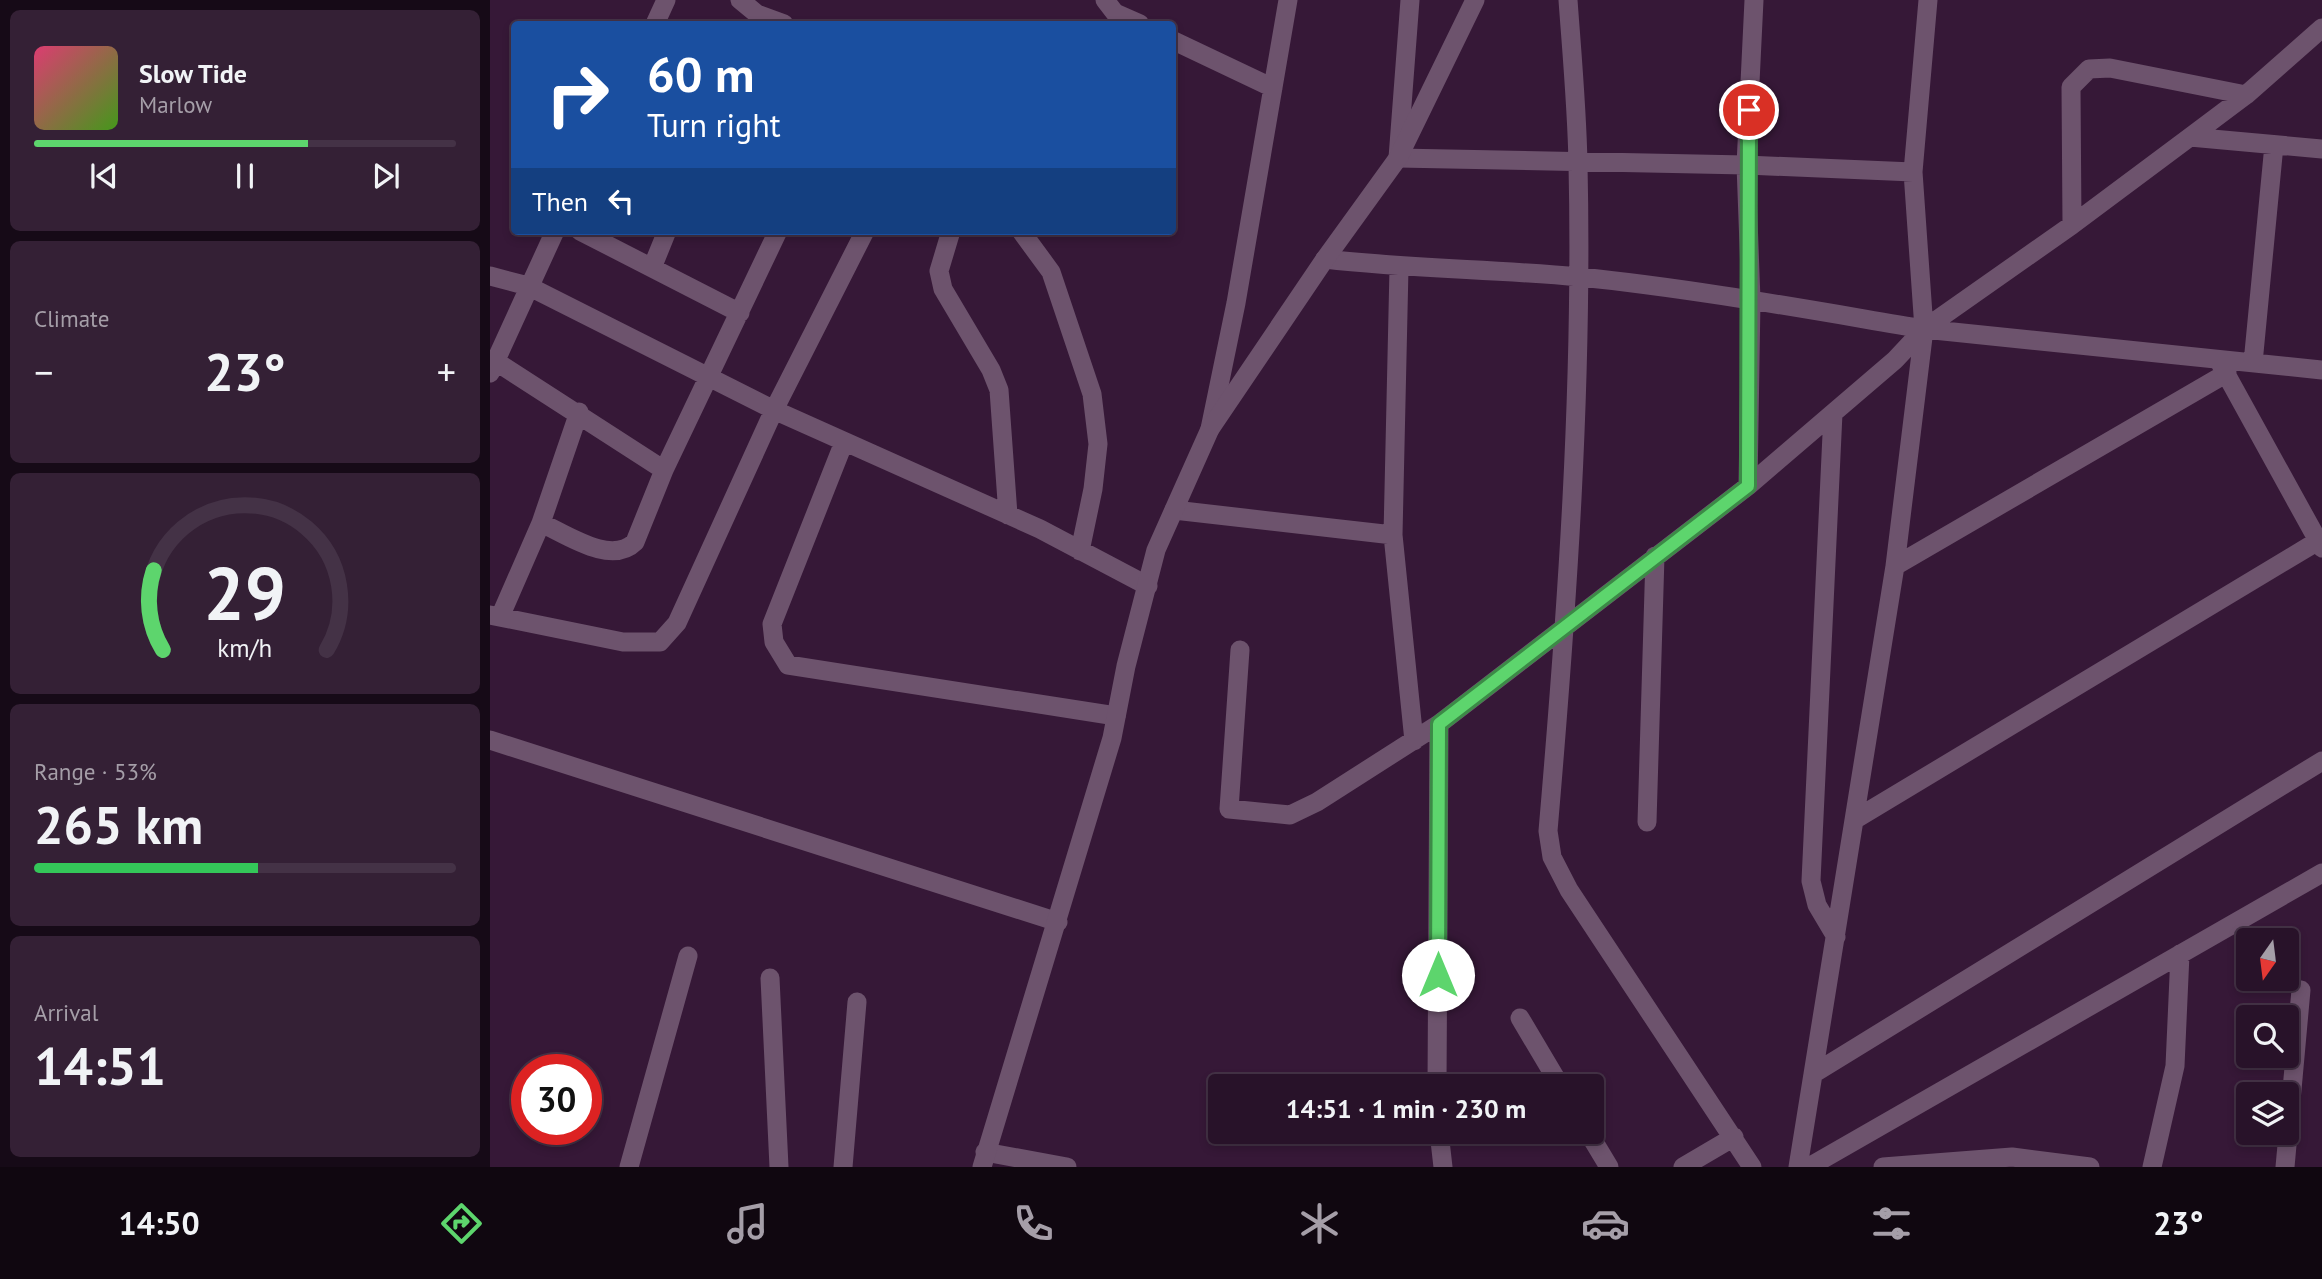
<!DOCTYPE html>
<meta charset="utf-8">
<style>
body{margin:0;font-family:"PT Sans",sans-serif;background:#342035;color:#f1f3f6;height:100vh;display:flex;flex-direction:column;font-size:26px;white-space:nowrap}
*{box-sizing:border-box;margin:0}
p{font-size:23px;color:#a59ea8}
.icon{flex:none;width:38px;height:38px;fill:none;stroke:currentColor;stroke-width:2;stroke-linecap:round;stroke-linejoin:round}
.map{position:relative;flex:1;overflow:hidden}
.details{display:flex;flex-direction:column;gap:10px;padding:10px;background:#160a17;width:490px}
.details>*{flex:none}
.guide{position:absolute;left:21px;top:21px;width:665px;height:214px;border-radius:7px;box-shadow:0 4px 10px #0003,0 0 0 2px #443246;background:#1a4fa0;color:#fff;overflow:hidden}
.needle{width:46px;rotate:194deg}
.controls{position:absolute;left:1746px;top:928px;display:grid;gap:14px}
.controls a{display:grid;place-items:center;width:63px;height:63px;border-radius:7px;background:#281229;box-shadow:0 4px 10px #0003,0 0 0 2px #443246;font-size:35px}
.speed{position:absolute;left:21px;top:1054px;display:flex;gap:14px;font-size:35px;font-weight:700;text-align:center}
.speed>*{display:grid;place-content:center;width:91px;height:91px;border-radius:50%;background:#281229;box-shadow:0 4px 10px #0003,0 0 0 2px #443246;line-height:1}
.speed .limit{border:10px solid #d22;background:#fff;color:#111}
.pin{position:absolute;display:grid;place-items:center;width:60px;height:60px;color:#fff;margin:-30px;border:4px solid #fff;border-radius:50%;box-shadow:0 2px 7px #0007}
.me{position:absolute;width:77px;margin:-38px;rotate:0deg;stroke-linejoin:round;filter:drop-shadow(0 0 5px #0008)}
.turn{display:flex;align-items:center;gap:24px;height:147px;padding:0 21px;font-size:32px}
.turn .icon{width:91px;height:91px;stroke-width:2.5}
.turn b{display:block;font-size:49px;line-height:60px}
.then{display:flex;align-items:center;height:66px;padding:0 21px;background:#0003;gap:14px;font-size:26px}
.big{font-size:52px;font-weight:700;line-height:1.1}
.details .widget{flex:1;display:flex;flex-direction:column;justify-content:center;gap:10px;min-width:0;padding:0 24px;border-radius:10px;background:#342035}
.details .dial{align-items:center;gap:0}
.dial svg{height:182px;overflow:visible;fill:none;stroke:#443246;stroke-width:7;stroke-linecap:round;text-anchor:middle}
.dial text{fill:#f1f3f6;stroke:none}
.song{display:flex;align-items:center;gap:21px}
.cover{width:84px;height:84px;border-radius:10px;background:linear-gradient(135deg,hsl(340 70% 55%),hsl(100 70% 35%))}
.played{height:7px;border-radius:4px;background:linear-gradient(90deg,#5dd56d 65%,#443246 65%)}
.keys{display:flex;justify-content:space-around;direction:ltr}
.heat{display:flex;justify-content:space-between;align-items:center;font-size:38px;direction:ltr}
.charge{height:10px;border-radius:5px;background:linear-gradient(90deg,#34c759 53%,#443246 0)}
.trip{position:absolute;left:718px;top:1074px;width:396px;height:70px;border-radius:7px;background:#281229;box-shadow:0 4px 10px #0003,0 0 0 2px #443246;font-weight:700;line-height:70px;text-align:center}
.menu{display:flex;height:112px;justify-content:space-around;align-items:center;background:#100710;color:#a59ea8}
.menu .icon{width:49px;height:49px}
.menu .active{color:#5dd56d}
.menu b{font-size:32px;color:#f1f3f6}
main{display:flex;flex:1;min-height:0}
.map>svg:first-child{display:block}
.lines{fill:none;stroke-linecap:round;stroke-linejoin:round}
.minor{stroke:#6d536d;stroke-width:19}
.tertiary{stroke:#6d536d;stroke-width:19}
.route-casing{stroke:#3c8a47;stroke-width:18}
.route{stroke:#5dd56d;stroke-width:12}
</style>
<main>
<section class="details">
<div class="widget">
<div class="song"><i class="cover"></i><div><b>Slow Tide</b><p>Marlow</p></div></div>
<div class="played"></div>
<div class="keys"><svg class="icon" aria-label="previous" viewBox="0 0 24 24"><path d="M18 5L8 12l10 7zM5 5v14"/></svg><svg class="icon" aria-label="pause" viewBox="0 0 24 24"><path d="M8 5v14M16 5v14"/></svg><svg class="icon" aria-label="next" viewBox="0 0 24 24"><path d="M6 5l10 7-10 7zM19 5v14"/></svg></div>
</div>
<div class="widget"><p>Climate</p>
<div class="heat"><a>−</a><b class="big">23°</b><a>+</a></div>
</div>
<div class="widget dial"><svg viewBox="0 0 100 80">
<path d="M14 69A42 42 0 1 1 86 69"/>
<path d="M14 69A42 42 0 0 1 10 34" stroke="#5dd56d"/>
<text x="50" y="56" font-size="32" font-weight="700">29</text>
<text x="50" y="72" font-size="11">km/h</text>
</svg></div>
<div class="widget"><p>Range · 53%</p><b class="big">265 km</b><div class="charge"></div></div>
<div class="widget"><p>Arrival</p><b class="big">14:51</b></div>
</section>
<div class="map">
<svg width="1832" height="1167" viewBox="0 0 1832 1167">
<rect width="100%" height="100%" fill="#361837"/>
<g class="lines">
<path class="minor" d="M250 0 267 14 294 24
M615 0 625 13 650 24
M920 0 908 158 1256 165 1423 172
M1078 0C1082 55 1087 109 1088 164 1093 387 1077 610 1058 831L1062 857 1079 890 1262 1167
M165 24 176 0
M682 40 783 88
M1700 137 1832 149
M1582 225 1581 87 1599 69 1620 68 1756 95
M90 231 250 313
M461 231 449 271 453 289 501 370 509 390 518 515
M531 231 561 272 602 394 608 444 603 489 590 551
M835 259C920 269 1005 269 1090 277 1206 289 1320 310 1434 329L1423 172 1438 0
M162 268 177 231
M909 268 903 535 924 741
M0 276 38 286 284 410 550 529 658 586
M5 361 174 470
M1730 363 1832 548
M1763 363 1784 145
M0 373 65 231
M1343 413 1321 881 1327 905 1346 937
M720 429 746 303 798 0
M354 442 282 624 284 642 298 665 626 716
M1258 486 1261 300 1256 165 1264 0
M684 510 903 535
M51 523C76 534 121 566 145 542L174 470 288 231
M1405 566 1737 373
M0 615 133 642H170L187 623 284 410 375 231
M10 617 51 523 89 412
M750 650 739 809 800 815 827 802 949 724 1258 486 1405 360 1434 329 1582 225 1700 137 1756 95 1832 28
M0 740 568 922
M1364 820 1828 541
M1157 822 1165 556
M280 978 289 1167
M1030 1018 1071 1087
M1323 1074 1832 761
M947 1087 949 724
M949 1132 953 1167
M1098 1132 1119 1167
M495 1152 577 1167
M139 1167 198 956
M353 1167 367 1002
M1193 1167 1244 1137
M1308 1167 1405 566 1434 329 1832 370
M1319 1167 1832 873
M1393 1167 1522 1157 1600 1167
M1662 1167 1685 1066 1690 954
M1795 1167 1811 990"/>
<path class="tertiary" d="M492 1167 622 738 636 666 666 550 720 429 835 259 908 158 985 0"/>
</g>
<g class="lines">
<g class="route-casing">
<path id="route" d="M948 975 949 724 1258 486 1259 110"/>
</g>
<use href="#route" class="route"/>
</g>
</svg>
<div class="controls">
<a><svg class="needle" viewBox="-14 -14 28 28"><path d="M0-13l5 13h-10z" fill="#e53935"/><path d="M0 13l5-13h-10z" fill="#a59ea8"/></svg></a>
<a><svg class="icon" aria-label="search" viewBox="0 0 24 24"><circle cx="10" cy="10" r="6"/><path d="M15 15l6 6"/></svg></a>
<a><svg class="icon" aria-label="layers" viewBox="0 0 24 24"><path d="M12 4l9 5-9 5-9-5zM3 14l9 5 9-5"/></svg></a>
</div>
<div class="speed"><div class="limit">30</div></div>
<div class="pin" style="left:1259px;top:110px;background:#d93025"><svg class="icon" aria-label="arrive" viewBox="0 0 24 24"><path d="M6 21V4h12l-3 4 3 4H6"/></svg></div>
<svg class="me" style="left:948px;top:975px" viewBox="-20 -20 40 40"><circle r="19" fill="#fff"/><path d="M0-13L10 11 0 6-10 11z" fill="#5dd56d"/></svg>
<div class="trip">14:51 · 1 min · 230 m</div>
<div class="guide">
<div class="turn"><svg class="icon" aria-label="right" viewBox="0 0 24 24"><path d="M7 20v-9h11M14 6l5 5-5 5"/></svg><div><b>60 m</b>Turn right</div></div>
<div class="then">Then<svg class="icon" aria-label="left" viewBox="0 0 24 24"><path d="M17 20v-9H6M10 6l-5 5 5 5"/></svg></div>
</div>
</div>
</main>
<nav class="menu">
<b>14:50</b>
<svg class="icon active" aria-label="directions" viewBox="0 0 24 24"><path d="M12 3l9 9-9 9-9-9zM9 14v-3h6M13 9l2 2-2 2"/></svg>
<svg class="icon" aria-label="music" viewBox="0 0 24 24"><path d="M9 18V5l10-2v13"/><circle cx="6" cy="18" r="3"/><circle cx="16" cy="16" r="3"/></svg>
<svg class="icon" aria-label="phone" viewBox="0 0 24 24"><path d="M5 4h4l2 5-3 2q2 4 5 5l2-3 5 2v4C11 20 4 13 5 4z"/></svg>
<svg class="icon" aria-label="climate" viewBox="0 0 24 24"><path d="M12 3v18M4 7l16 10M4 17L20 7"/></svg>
<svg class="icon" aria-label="car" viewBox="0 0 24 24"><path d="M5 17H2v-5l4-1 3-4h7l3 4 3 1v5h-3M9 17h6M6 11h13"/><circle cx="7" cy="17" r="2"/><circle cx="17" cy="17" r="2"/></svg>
<svg class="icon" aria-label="filters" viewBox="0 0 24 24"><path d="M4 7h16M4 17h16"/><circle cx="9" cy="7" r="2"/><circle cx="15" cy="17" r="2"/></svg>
<b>23°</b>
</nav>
